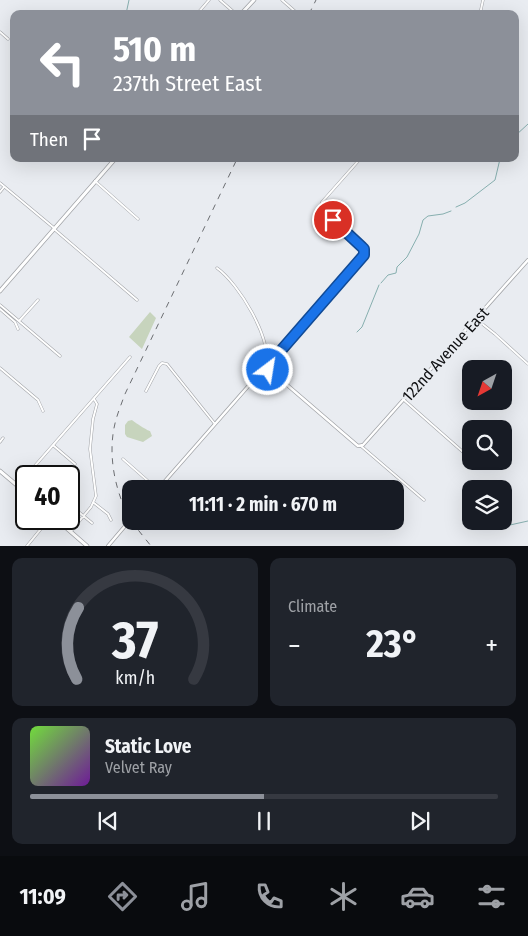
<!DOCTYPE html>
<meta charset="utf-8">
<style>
body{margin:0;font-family:"Fira Sans Condensed",sans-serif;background:#20242c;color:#f1f3f6;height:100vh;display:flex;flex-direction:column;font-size:19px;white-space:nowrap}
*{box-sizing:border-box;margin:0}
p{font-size:16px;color:#9ea1a6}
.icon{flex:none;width:28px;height:28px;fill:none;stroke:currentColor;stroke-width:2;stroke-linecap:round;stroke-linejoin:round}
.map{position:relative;height:546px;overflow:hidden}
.details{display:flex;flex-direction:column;gap:12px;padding:12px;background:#0d0f14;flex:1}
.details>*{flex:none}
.hud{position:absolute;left:10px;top:10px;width:509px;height:152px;border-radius:10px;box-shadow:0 5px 20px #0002;background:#8c9099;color:#fff;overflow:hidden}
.needle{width:32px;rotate:220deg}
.tools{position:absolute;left:462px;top:360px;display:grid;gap:10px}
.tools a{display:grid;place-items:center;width:50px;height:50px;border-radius:10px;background:#171b24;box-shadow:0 5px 20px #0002;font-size:25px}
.speed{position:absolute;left:15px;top:465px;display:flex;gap:10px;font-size:25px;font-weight:700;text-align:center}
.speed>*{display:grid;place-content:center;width:65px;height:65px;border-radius:50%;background:#171b24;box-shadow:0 5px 20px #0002;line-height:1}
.speed .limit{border:2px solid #111;border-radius:8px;background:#fff;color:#111}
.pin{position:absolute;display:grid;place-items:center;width:42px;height:42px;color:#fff;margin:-21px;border:2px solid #fff;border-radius:50%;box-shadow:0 1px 5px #0007}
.me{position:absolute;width:55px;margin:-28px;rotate:31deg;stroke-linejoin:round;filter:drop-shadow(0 0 4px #0008)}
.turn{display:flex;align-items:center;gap:18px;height:105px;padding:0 20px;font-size:22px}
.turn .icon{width:65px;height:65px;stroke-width:2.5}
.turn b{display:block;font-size:35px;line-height:42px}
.then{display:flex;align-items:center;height:48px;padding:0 20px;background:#0003;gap:10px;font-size:19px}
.big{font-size:38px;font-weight:700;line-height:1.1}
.details .widget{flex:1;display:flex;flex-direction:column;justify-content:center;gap:8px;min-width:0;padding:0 18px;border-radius:10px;background:#20242c}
.details .dial{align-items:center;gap:0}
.dial svg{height:130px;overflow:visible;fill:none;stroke:#363941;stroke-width:7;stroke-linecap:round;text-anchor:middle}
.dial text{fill:#f1f3f6;stroke:none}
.song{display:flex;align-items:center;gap:15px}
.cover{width:60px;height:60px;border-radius:8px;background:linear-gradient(135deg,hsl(100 70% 55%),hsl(280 70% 35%))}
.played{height:5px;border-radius:2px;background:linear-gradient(90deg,#8c9099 50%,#363941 50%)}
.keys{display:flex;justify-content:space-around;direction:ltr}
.heat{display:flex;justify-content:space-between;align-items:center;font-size:28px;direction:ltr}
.details .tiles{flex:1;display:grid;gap:12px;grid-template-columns:1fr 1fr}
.widget:last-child{grid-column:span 2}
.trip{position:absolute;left:122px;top:480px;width:282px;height:50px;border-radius:10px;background:#171b24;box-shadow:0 5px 20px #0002;font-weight:700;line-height:50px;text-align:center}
.dock{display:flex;height:80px;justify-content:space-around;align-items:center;background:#090b0e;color:#9ea1a6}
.dock .icon{width:35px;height:35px}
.dock .on{color:#8c9099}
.dock b{font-size:22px;color:#f1f3f6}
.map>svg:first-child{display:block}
.green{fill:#c7d4bd}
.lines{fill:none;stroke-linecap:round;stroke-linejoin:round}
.stream{stroke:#87afaf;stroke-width:1}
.minor-casing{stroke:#a2a4a8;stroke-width:3}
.tertiary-casing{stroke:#a2a4a8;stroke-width:4}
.secondary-casing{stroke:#a2a4a8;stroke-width:4.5}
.minor{stroke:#fff;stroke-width:2}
.tertiary{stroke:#fff;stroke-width:2.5}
.secondary{stroke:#fff;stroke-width:3}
.rail{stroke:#6c6e72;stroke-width:1;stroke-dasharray:6 6;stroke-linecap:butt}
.route-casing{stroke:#114b97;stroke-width:12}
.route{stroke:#1a73e8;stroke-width:9}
.labels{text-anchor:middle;stroke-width:4.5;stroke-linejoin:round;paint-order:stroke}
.street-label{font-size:16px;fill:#0e0f11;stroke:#e9ecf1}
</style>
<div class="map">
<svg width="528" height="546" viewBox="0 0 528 546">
<rect width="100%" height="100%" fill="#e9ecf1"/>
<path class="green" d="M150 312 156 318 142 349 129 337Z
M132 420C134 422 148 431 150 431L152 436 143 442 127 437 125 434V425L128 421Z"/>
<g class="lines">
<path class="stream" d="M126 14 129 0
M515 136 528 124
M456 207 465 203 495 180 500 159
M381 283 388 275 396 273 397 267 407 257 419 234 423 220 428 216 443 214 451 211
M357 332 362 327 379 285
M510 525 528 521"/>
<g class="minor-casing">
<path id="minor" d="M220 0 236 14
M282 0 298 14
M197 14 209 0
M480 14 483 0
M0 32 8 39
M95 181 138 219
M0 183 54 228
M0 192 4 187
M54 229 137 300
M217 268C239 284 272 338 266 366
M0 305 60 356
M0 309 15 322 18 329
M476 319 495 334 528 364
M19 321 38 300
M0 368 38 400 43 411
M264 370 364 255V249L362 247 323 211 321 206 322 202 360 159
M146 391 159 366 162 363 167 364 215 424
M404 400 471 459
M0 442 3 438
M54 446 75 464
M361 446 424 500
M123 459 157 489
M474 461 483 468
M31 471 37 476
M26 476 130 357
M94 503 108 514 111 520
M69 504 92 523
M71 531 91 507 96 496 90 449 93 419 97 404 94 399
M27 546 49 519"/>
</g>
<g class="tertiary-casing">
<path id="tertiary" d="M158 489 258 375 264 370 272 372 358 446 363 445 528 260
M108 546 131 519"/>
</g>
<g class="secondary-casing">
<path id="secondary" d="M241 14 254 0
M0 291 115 159
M0 471 26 493
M56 519 87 546"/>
</g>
<use href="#minor" class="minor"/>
<use href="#tertiary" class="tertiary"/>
<use href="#secondary" class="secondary"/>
<path class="rail" d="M309 14 316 0
M131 521C116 494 108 459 114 428 116 417 121 405 125 394L237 159
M131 521 151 546"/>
</g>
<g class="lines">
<g class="route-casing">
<path id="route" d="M268 370H264L364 255V249L362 247 333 220"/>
</g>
<use href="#route" class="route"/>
</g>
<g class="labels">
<g class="street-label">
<text transform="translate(445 354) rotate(-48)" y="6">122nd Avenue East</text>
</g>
</g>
</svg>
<div class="tools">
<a><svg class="needle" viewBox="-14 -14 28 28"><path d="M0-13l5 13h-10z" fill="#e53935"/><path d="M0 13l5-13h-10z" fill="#9ea1a6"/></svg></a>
<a><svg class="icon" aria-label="search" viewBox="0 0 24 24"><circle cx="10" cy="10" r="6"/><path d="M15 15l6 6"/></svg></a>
<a><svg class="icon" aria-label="layers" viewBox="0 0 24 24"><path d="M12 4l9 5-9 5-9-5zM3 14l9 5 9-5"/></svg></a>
</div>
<div class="speed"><div class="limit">40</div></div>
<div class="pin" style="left:333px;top:220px;background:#d93025"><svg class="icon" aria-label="arrive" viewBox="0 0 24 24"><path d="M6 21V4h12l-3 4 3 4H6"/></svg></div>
<svg class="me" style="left:268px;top:370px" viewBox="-20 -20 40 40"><circle r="17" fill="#1a73e8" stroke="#fff" stroke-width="3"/><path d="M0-11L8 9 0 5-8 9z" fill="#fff"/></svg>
<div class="trip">11:11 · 2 min · 670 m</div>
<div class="hud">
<div class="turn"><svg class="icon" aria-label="left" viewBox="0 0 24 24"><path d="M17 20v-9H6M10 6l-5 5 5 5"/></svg><div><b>510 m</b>237th Street East</div></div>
<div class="then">Then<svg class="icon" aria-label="arrive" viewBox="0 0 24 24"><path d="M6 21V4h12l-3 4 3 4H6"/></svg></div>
</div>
</div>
<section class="details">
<div class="tiles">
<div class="widget dial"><svg viewBox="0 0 100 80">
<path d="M14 69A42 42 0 1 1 86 69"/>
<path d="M14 69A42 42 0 0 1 15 25" stroke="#8c9099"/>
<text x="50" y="56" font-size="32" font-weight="700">37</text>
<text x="50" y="72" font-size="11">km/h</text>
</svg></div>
<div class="widget"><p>Climate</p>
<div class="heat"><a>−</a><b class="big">23°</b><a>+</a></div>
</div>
<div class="widget">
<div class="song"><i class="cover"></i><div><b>Static Love</b><p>Velvet Ray</p></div></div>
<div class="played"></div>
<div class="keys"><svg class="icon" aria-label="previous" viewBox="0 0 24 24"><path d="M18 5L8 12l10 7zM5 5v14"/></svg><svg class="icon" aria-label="pause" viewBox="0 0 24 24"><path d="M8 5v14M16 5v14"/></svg><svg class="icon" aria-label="next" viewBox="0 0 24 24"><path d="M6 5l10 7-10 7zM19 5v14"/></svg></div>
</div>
</div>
</section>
<nav class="dock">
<b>11:09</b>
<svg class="icon on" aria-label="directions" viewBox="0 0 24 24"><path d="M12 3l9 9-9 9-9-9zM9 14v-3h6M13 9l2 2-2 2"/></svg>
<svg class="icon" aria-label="music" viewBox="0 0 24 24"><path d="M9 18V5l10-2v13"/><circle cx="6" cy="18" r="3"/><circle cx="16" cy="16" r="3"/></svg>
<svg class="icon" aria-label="phone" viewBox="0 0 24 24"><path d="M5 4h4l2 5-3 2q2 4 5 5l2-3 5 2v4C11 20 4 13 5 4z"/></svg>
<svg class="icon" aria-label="climate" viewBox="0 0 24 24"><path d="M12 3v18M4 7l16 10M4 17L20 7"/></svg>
<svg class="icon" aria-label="car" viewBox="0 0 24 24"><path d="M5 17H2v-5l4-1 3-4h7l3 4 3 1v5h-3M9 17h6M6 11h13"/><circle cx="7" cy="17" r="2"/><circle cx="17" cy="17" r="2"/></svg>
<svg class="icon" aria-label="filters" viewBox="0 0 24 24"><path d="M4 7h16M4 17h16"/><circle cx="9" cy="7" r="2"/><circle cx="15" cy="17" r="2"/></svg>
</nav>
